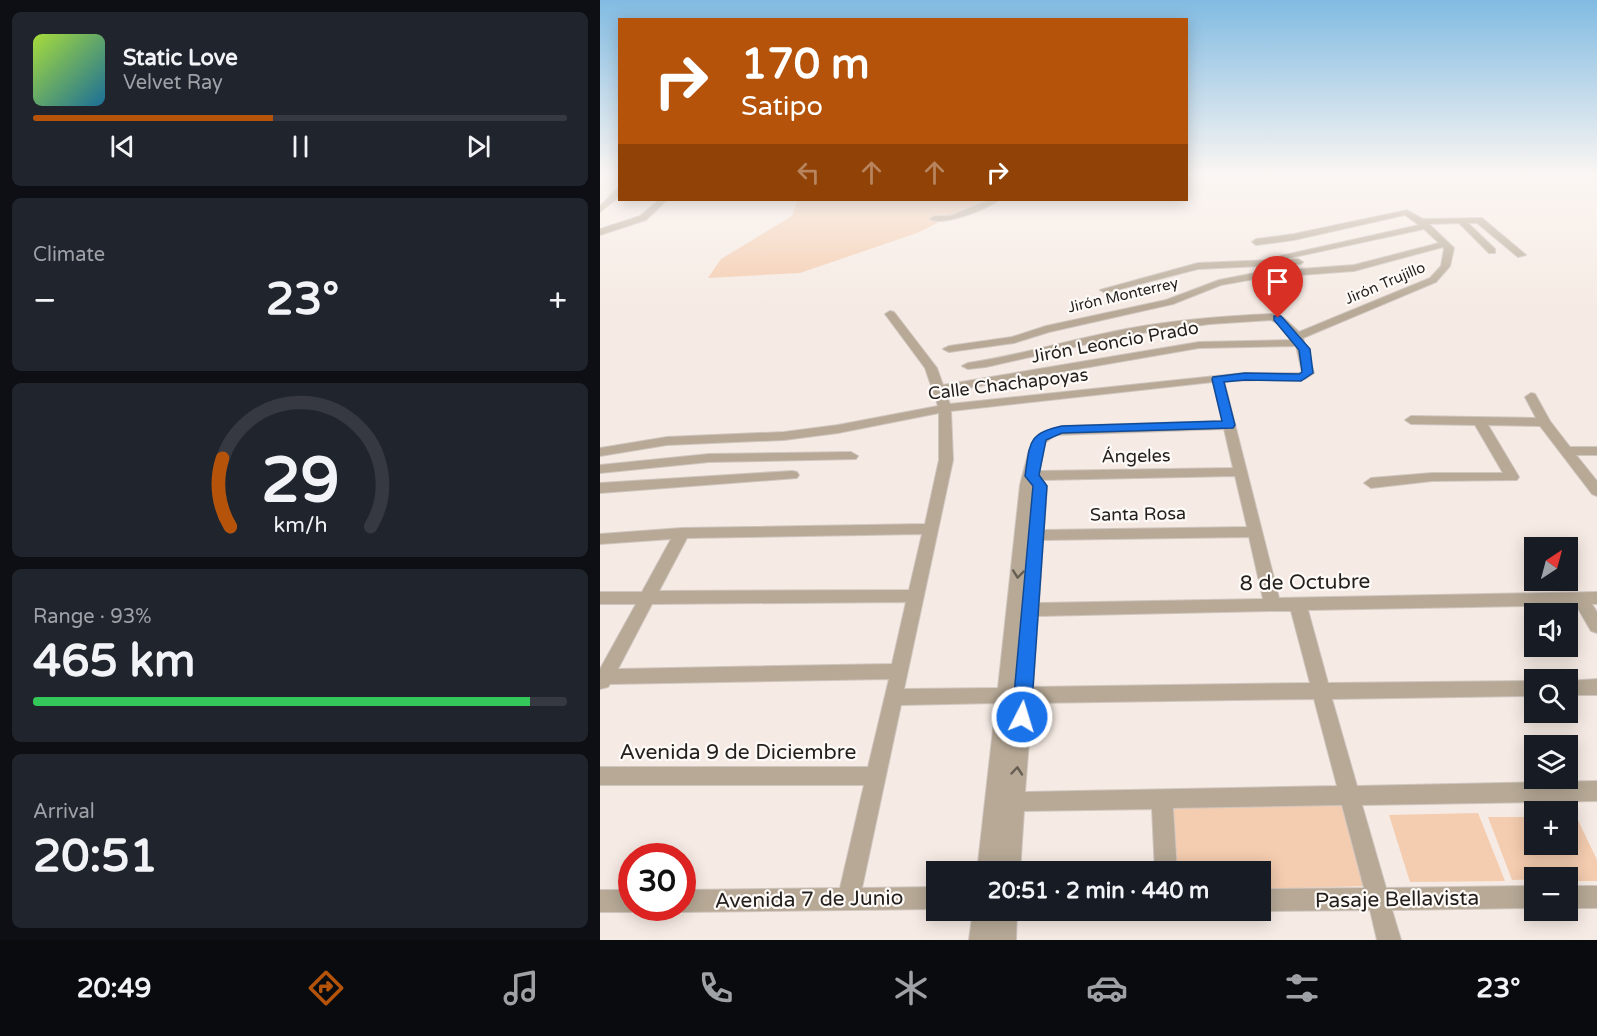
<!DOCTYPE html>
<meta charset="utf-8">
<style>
body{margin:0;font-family:"Varela Round",sans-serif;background:#20242c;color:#f1f3f6;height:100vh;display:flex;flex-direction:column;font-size:22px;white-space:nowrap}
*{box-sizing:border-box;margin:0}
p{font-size:20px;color:#9ea1a6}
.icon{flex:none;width:33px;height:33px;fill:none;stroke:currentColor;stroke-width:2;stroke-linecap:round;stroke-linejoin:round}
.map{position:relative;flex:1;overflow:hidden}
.drawer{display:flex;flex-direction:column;gap:12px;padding:12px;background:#0d0f14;width:600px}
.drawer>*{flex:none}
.guide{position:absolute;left:18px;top:18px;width:570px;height:183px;border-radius:0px;box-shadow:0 3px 15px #0003;background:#b45309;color:#fff;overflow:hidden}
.needle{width:39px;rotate:36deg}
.controls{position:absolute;left:924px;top:537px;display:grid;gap:12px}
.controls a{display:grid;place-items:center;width:54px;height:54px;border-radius:0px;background:#171b24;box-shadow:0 3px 15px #0003;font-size:30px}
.speed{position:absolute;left:18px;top:843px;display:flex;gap:12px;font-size:30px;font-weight:700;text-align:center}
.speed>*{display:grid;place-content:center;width:78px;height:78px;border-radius:50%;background:#171b24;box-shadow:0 3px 15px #0003;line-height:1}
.speed .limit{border:9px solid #d22;background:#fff;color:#111}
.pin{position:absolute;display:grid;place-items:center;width:51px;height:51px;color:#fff;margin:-62px -26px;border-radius:50% 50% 50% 0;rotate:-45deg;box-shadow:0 0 6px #0007}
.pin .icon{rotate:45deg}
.me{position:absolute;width:66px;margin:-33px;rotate:5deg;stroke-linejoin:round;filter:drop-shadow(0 0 4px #0008)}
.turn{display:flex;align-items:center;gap:21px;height:126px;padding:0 24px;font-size:27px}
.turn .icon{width:78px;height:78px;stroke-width:2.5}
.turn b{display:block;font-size:42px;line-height:51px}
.lanes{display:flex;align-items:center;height:57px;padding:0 24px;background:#0003;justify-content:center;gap:30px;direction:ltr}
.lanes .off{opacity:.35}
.big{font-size:45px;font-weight:700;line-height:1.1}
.drawer .widget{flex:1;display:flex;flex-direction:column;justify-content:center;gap:9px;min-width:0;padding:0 21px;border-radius:9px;background:#20242c}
.drawer .dial{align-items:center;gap:0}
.dial svg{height:156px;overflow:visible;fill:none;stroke:#363941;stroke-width:7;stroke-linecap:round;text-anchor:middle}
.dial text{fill:#f1f3f6;stroke:none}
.song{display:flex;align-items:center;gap:18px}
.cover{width:72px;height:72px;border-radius:9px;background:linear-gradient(135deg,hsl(80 70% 55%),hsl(200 70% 35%))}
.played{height:6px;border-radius:3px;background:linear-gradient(90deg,#b45309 45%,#363941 45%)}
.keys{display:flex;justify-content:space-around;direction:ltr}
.heat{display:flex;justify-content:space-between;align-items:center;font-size:33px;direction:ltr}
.charge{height:9px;border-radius:4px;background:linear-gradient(90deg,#34c759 93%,#363941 0)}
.trip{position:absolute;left:326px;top:861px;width:345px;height:60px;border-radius:0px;background:#171b24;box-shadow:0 3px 15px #0003;font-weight:700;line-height:60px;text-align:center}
.tab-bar{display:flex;height:96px;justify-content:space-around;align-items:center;background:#090b0e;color:#9ea1a6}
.tab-bar .icon{width:42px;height:42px}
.tab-bar .on{color:#b45309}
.tab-bar b{font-size:27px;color:#f1f3f6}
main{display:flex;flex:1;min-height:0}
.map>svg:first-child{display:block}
.green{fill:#f4ccaf}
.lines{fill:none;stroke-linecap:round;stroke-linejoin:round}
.minor-casing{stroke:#d0c6c0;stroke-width:2}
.minor{fill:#b7a996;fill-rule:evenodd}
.oneway{stroke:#665d53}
.route{fill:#1a73e8;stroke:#114b97;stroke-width:1.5}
.labels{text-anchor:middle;stroke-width:4.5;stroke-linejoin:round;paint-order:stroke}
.far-street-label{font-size:15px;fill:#231f1c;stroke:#fefaf7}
.street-label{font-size:18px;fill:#231f1c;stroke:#fefaf7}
.near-street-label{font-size:21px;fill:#231f1c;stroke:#fefaf7}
</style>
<main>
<section class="drawer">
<div class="widget">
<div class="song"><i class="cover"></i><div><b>Static Love</b><p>Velvet Ray</p></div></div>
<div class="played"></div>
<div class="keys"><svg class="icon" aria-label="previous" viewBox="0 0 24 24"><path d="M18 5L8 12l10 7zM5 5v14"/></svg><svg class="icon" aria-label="pause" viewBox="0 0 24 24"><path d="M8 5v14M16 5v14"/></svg><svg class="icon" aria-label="next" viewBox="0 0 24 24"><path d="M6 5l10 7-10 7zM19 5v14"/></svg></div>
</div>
<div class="widget"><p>Climate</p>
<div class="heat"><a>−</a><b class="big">23°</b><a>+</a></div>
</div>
<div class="widget dial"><svg viewBox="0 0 100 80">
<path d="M14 69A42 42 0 1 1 86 69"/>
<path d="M14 69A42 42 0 0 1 10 34" stroke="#b45309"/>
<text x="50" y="56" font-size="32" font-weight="700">29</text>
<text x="50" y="72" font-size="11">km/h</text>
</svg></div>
<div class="widget"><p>Range · 93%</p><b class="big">465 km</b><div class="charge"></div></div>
<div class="widget"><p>Arrival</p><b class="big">20:51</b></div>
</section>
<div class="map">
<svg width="997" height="940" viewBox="0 0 997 940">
<rect width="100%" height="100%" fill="#f6ebe4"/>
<path class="green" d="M198 200H384L317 233 200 273 108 278 121 259 192 216Z
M748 804 771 886 660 889V872L572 871 569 808Z
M878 813 905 881 810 882 789 815Z
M888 817H934V844H968V818H977L997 860V881H968V878L912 880Z"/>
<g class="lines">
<g class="minor-casing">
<path id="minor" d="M17 189H20V196L0 212V206Z
M59 200H67L46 220 0 235V229L40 216Z
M389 200H399C387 209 343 227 330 219L334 216H350Z
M807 210 823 219 882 218 926 255 918 257 877 223H868L895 249V253H889L859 223 829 224 854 248 850 266 836 282 703 338 714 373 705 379 624 381 679 598 997 592V604H992L997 612V633L991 631 976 605 708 610 728 683 934 681V696L732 699 757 786 997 781V801L762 805 786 888 934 886V908L792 910 801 940H777L770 910 660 911 659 910 660 889 764 888 742 805 573 808 577 872H555L552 809 424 811 420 872H377L396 703 301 705 262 888 336 887V909L82 912 74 909 82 908V890L240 888 264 785H0V767H268L289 679 10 684 8 687 0 689V669L36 604H0V592H42L71 539 0 544V534L82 528 325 524 339 460V413L238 433 184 440 67 445 0 456V448L67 437 184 432 238 425 338 406 325 368 285 314 290 311 294 312 337 368 343 385 599 342 693 340 684 327 671 320 610 324 527 335 386 367 368 369 362 366 368 363C421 355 473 339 526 329 574 320 623 316 672 314L684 318 699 332 830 278 841 266 844 249 843 247 754 271 660 278 621 285 573 304 449 332 414 343 349 352 343 349 349 346 412 337 446 326 566 300 619 280 660 272 754 265 839 243 824 229 685 259 680 256 819 225 805 215 694 240 656 245 652 242 656 239 694 234ZM696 346 702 372 699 373H644L350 404 345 392 599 348ZM613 382 622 421 462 426 439 434 429 450 420 485 398 688 304 689 353 460 351 411ZM624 429 633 468 439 471 445 443 455 435ZM635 476 647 527 444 530 447 486 443 480ZM322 534 309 590 59 591 87 538ZM649 537 663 599 439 603 443 540ZM306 602 292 664 18 669 52 604ZM669 611H691L710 683 433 687 438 616ZM714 699 737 786 425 792 432 703Z
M698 259 703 262 701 264 598 269 505 293 500 290 598 263Z
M931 393 935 394 950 421 970 447H997V455H976L997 481V496L992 494 940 426 888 425 919 477 917 480 832 481 771 488 764 483 771 478 832 473H903L875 425 811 424 805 420 811 416 936 418 925 397Z
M251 452 258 456 256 459 109 462 0 473V465L109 454Z
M192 471 197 472 199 475 197 478 0 493V483Z
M997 679V695H968V681Z
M968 886H997V908H968Z
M0 890H32V908L40 909 32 912H0Z
M373 910H417L416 940H369Z"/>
</g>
<use href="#minor" class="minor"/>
</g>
<defs><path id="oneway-chevron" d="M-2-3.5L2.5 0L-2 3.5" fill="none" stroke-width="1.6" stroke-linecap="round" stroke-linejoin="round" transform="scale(1.5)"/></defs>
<g class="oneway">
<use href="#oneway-chevron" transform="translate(418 574) rotate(96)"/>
<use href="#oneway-chevron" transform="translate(417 771) rotate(-85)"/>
</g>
<linearGradient id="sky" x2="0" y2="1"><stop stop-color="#81bbe2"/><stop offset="0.57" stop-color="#fbf6f3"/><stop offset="1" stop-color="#fbf6f3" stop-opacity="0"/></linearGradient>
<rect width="997" height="306" fill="url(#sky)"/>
<path class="route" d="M674 316H681L710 349 713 373 701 381 645 380 624 382 635 425 633 428 462 433 446 440 439 475 447 486 431 717 428 723 422 726 415 723 412 717 433 486 425 476C430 444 427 433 462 426L622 421 612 379 613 377 645 373 699 374 702 372 699 350 674 320Z"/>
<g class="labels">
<g class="far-street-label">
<text transform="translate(785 283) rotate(-23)" y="5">Jirón Trujillo</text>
<text transform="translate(523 295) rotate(-13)" y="5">Jirón Monterrey</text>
</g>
<g class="street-label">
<text transform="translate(515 342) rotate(-10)" y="6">Jirón Leoncio Prado</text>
<text transform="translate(408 384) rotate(-7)" y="6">Calle Chachapoyas</text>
<text transform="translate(536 456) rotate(-1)" y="6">Ángeles</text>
<text transform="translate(538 514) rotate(-1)" y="6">Santa Rosa</text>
</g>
<g class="near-street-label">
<text transform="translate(705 582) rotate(-1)" y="7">8 de Octubre</text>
<text x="138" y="759">Avenida 9 de Diciembre</text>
<text transform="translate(209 899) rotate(-1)" y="7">Avenida 7 de Junio</text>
<text transform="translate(797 899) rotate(-1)" y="7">Pasaje Bellavista</text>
</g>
</g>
</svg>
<div class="controls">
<a><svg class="needle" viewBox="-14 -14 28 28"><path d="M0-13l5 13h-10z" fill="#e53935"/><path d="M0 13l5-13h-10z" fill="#9ea1a6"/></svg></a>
<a><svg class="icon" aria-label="sound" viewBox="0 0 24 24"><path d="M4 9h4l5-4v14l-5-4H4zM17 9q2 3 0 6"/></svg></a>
<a><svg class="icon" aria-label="search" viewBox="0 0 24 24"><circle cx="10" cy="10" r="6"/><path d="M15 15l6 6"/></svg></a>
<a><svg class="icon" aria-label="layers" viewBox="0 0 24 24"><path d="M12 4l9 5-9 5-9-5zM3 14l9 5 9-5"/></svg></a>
<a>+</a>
<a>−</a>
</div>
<div class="speed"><div class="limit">30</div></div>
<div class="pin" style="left:678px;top:318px;background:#d93025"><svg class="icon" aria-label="arrive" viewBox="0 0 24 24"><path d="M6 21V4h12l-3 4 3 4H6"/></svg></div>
<svg class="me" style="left:422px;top:717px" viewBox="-20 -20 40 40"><circle r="17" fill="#1a73e8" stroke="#fff" stroke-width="3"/><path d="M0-11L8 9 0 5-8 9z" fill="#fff"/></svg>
<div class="trip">20:51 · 2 min · 440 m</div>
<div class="guide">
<div class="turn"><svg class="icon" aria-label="right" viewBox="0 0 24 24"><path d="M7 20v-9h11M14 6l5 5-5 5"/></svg><div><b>170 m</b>Satipo</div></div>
<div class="lanes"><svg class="icon off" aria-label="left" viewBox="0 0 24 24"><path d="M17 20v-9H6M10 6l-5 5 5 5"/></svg><svg class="icon off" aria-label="ahead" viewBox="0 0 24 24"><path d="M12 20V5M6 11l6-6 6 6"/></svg><svg class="icon off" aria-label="ahead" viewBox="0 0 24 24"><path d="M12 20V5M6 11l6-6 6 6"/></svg><svg class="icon" aria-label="right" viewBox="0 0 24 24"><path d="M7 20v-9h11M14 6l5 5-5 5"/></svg></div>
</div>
</div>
</main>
<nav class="tab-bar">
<b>20:49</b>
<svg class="icon on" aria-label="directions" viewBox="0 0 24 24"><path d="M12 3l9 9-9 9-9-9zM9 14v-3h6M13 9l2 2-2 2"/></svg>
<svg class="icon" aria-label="music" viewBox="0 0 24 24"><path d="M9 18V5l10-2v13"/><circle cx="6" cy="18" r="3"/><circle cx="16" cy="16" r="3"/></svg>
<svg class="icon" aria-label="phone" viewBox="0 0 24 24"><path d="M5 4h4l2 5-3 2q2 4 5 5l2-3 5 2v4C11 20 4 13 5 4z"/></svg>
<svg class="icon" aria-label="climate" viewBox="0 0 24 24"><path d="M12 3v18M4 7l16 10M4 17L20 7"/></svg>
<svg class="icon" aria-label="car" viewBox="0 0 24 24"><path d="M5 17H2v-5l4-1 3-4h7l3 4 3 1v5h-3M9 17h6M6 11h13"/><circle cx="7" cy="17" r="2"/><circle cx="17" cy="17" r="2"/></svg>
<svg class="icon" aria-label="filters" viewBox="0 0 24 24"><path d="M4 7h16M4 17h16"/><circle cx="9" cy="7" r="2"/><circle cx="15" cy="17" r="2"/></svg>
<b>23°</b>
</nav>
